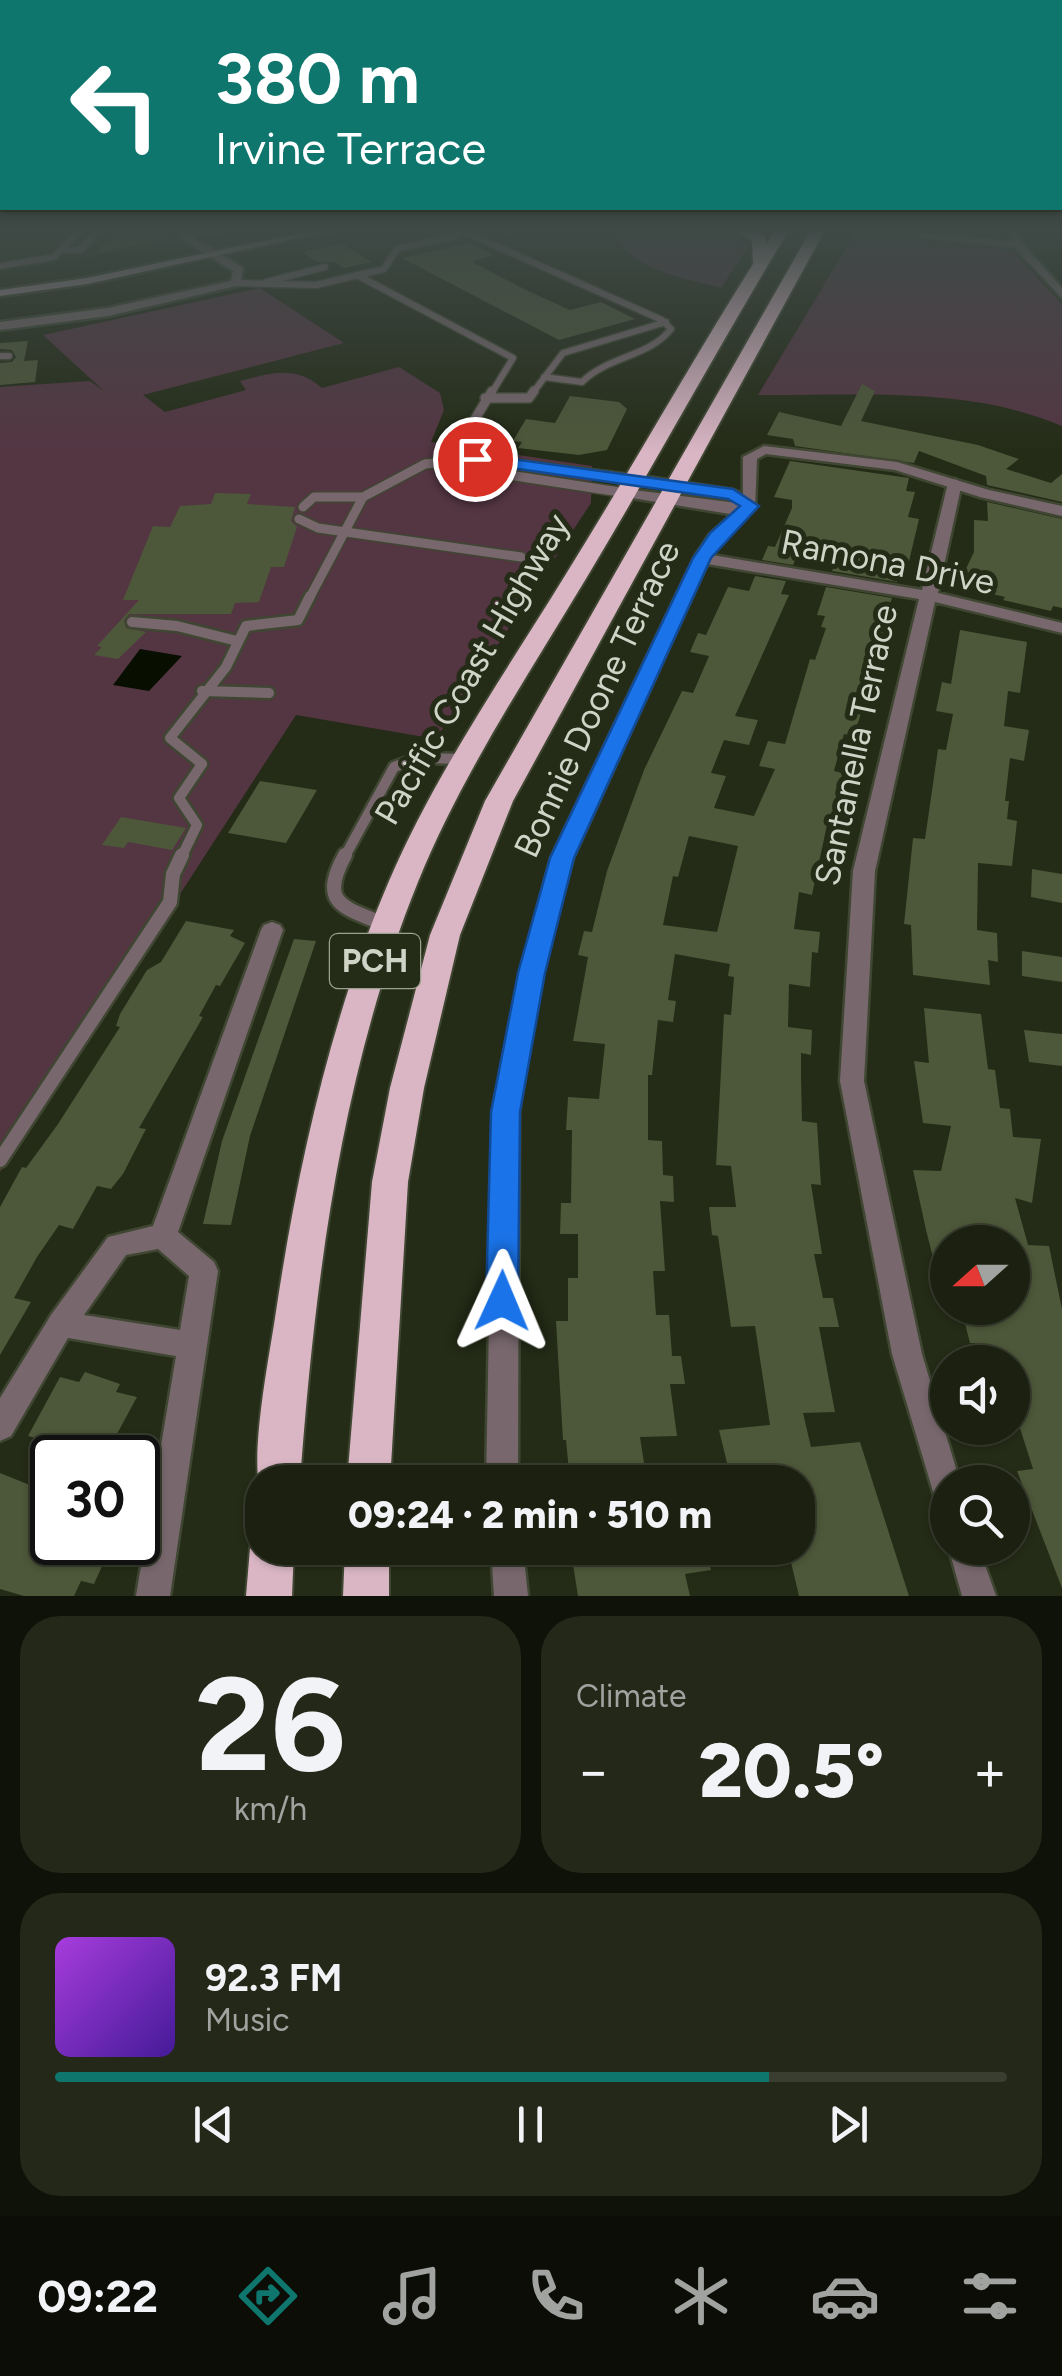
<!DOCTYPE html>
<meta charset="utf-8">
<style>
body{margin:0;font-family:Figtree,sans-serif;background:#242819;color:#f1f3f6;height:100vh;display:flex;flex-direction:column;font-size:38px;white-space:nowrap}
*{box-sizing:border-box;margin:0}
p{font-size:32px;color:#a0a39f}
.icon{flex:none;width:55px;height:55px;fill:none;stroke:currentColor;stroke-width:2;stroke-linecap:round;stroke-linejoin:round}
.map{position:relative;height:1596px;overflow:hidden}
.sheet{display:flex;flex-direction:column;gap:20px;padding:20px;background:#0f1209;flex:1}
.sheet>*{flex:none}
.banner{position:absolute;left:0px;top:0px;width:1062px;height:210px;box-shadow:0 2px 8px #0004,0 0 0 2px #393e30;background:#0f766e;color:#fff;overflow:hidden}
.needle{width:65px;rotate:249deg}
.buttons{position:absolute;left:930px;top:1225px;display:grid;gap:20px}
.buttons a{display:grid;place-items:center;width:100px;height:100px;border-radius:50%;background:#1b2010;box-shadow:0 2px 8px #0004,0 0 0 2px #393e30;font-size:50px}
.speed{position:absolute;left:30px;top:1435px;display:flex;gap:20px;font-size:50px;font-weight:700;text-align:center}
.speed>*{display:grid;place-content:center;width:130px;height:130px;border-radius:50%;background:#1b2010;box-shadow:0 2px 8px #0004,0 0 0 2px #393e30;line-height:1}
.speed .limit{border:5px solid #111;border-radius:15px;background:#fff;color:#111}
.pin{position:absolute;display:grid;place-items:center;width:85px;height:85px;color:#fff;margin:-42px;border:5px solid #fff;border-radius:50%;box-shadow:0 2px 10px #0007}
.me{position:absolute;width:110px;margin:-55px;rotate:1deg;stroke-linejoin:round;filter:drop-shadow(0 0 8px #0008)}
.turn{display:flex;align-items:center;gap:35px;height:210px;padding:0 50px;font-size:45px}
.turn .icon{width:130px;height:130px;stroke-width:2.5}
.turn b{display:block;font-size:70px;line-height:85px}
.big{font-size:75px;font-weight:800;line-height:1.1}
.sheet .widget{flex:1;display:flex;flex-direction:column;justify-content:center;gap:15px;min-width:0;padding:0 35px;border-radius:40px;background:#242819}
.sheet .dial{align-items:center;gap:0}
.dial b{font-size:130px;line-height:1}
.song{display:flex;align-items:center;gap:30px}
.cover{width:120px;height:120px;border-radius:15px;background:linear-gradient(135deg,hsl(280 70% 55%),hsl(260 70% 35%))}
.played{height:10px;border-radius:5px;background:linear-gradient(90deg,#0f766e 75%,#393e30 75%)}
.keys{display:flex;justify-content:space-around;direction:ltr}
.heat{display:flex;justify-content:space-between;align-items:center;font-size:55px;direction:ltr}
.sheet .tiles{flex:1;display:grid;gap:20px;grid-template-columns:1fr 1fr}
.widget:last-child{grid-column:span 2}
.trip{position:absolute;left:245px;top:1465px;width:570px;height:100px;border-radius:40px;background:#1b2010;box-shadow:0 2px 8px #0004,0 0 0 2px #393e30;font-weight:800;line-height:100px;text-align:center}
.menu{display:flex;height:160px;justify-content:space-around;align-items:center;background:#0b0d06;color:#a0a39f}
.menu .icon{width:70px;height:70px}
.menu .active{color:#0f766e}
.menu b{font-size:45px;color:#f1f3f6}
.map>svg:first-child{display:block}
.built{fill:#2b3419}
.green{fill:#543643}
.water{fill:#080f00}
.building{fill:#4d5739;fill-rule:evenodd}
.lines{fill:none;stroke-linecap:round;stroke-linejoin:round}
.service-far3-casing{stroke:#3f4632;stroke-width:9}
.service-far2-casing{stroke:#3f4632;stroke-width:12}
.service-far1-casing{stroke:#3f4632;stroke-width:15}
.service-casing{stroke:#3f4632;stroke-width:19}
.minor-casing{stroke:#3f4632;stroke-width:5}
.tertiary-casing{stroke:#3f4632;stroke-width:5}
.secondary-casing{stroke:#3f4632;stroke-width:5}
.trunk-casing{stroke:#3f4632;stroke-width:4}
.service-far3{stroke:#78686e;stroke-width:6}
.service-far2{stroke:#78686e;stroke-width:9}
.service-far1{stroke:#78686e;stroke-width:10}
.service{stroke:#78686e;stroke-width:14}
.minor{fill:#78686e;fill-rule:evenodd}
.tertiary{fill:#78686e;fill-rule:evenodd}
.secondary{fill:#a68d97;fill-rule:evenodd}
.trunk{fill:#dab6c4;fill-rule:evenodd}
.route{fill:#1a73e8;stroke:#114b97;stroke-width:2.5}
.labels{text-anchor:middle;stroke-width:10;stroke-linejoin:round;paint-order:stroke}
.shield{fill:#242b16;stroke:#9ca192;stroke-width:2.5}
.shield-label{font-size:32px;font-weight:bold;fill:#cfd4c7}
.street-label{font-size:35px;fill:#cfd4c7;stroke:#242b16}
</style>
<div class="map">
<svg width="1062" height="1596" viewBox="0 0 1062 1596">
<rect width="100%" height="100%" fill="#242b16"/>
<path class="built" d="M0 230H244L0 273Z"/>
<path class="green" d="M616 230C643 230 737 220 748 247L721 288C689 279 622 269 616 230Z
M857 230 1012 250 1062 304V426C969 386 857 396 758 395Z
M260 288 344 343 143 395 165 412 246 390 240 381C272 373 295 365 322 388L399 367 440 393 444 410 431 442 592 466 591 503 436 739 296 715 0 1172V387L90 381 104 391 43 335Z"/>
<path class="water" d="M140 649 182 656 149 691 113 685Z"/>
<path class="building" d="M117 230H166L170 238 96 253Z
M470 243 493 255 472 262 528 291 570 310 601 302 635 319 559 340 402 258Z
M342 244 372 262 344 268 335 262H317L302 252Z
M28 341 24 361 38 360 35 382 0 385V363L12 362 16 357 12 350 0 349V343Z
M862 384 875 391 861 421 978 445 1019 459 1006 469 1051 483 1062 474V502L987 485 986 476 919 451 914 463 795 446 793 439 767 435 779 412 841 426Z
M570 396 619 402 627 409 607 450 579 455 518 448 522 442 513 441 526 419 555 423Z
M790 461 909 478 906 491 915 492 908 517 919 519 906 574 899 573 897 582 832 571 834 566 829 563 796 558 793 565 762 560 768 546 775 547 792 508V500L774 497Z
M215 493 251 494 247 504 295 507 291 521 297 527 284 567H271L259 602 235 603 231 614H129L124 620 126 628 146 632 118 659 94 655 102 647 97 646 139 600H123L153 526 170 527 180 506 211 504Z
M987 502 1062 519V608L1053 606 1051 611 1003 600 1005 597 980 591 985 582 962 577 974 552V520L988 521Z
M755 576 786 581 781 594 789 595 735 716 758 720 749 745 724 740 711 773 726 776 714 808 754 816 775 769 759 766 768 741 785 744 810 659 815 660 826 628 821 627 825 616 817 615 826 587 892 598 859 720 853 736 844 734 834 771 846 774 838 811 834 810 827 825 812 895 799 892 794 929 820 932 818 953 812 952 810 987 789 984 788 1027 812 1030 811 1055 801 1053V1075L802 1121 817 1123 821 1185 811 1184 822 1254H814L823 1298H833L839 1327H819L835 1412 803 1413 811 1447 860 1442 909 1596H799L790 1558H793L791 1548H798V1482H747L743 1466 728 1467 719 1430 770 1425 755 1326 731 1327 718 1236 712 1235 709 1207H736L731 1166 716 1165 724 1014 731 1015 734 977 728 976 730 964 675 954 668 1000 676 1001 673 1022 658 1020 652 1075H648V1140L662 1141 663 1175 673 1176 674 1202 660 1201 665 1271H653L656 1315H669L672 1356H681L685 1384H670L677 1436 640 1437 647 1482H570L566 1440H563L556 1321H568V1278H578V1234H560L561 1203H571L572 1130H566L568 1097 599 1099 605 1044 573 1041 588 957 578 955 584 931 592 932 607 871 644 770 682 691 693 693 709 656 690 652 698 633 706 635 728 587 749 591ZM689 836 738 846 717 932 663 925 673 876 678 877Z
M960 630 1027 642 1020 693 1008 691 1004 726 1029 730 1024 761 1010 758 1005 801H1009L1007 819 1017 821 1012 866 978 863 977 930 997 933 998 962 988 960 990 985 913 975 911 925 904 924 913 838 925 839 938 749 946 750 953 714 936 711 942 682 951 684Z
M260 781 317 790 286 843 228 833Z
M121 817 186 828 172 850 128 842 124 848 102 845Z
M1032 869 1062 874V903L1031 897Z
M186 921 234 930 230 936 245 943 220 986 216 985 199 1016 203 1017 139 1128 146 1129 123 1174 111 1189 97 1186 73 1229 59 1225 37 1257 14 1298 31 1302 0 1355V1207L22 1167 26 1168 58 1124 120 1027 116 1026 120 1014 147 970 161 962Z
M294 939 316 941 250 1136 231 1225 203 1224 222 1141Z
M1022 951 1062 957V982L1022 976Z
M924 1008 981 1014 988 1069 995 1070 1000 1108 1010 1109 1013 1137 1041 1139 1032 1203 1015 1198 1028 1245 1049 1246 1062 1309V1588L1017 1471 1033 1469 1012 1403V1362L980 1358 976 1343H970L961 1308H1012V1242L948 1241V1289H941L926 1230 913 1170 941 1171 951 1126 923 1123 914 1061 929 1063Z
M1024 1030 1062 1034V1066L1029 1062Z
M85 1372 120 1384 116 1392 137 1397 105 1456 28 1436 60 1377 79 1382Z
M0 1473 52 1494V1542H113L94 1584 81 1581 74 1596H24L0 1589Z
M662 1548H705L711 1570 685 1574 690 1596H578L572 1558Z"/>
<g class="lines">
<g class="service-far3-casing">
<path id="service-far3" d="M448 230 467 233 662 320 671 329C649 357 608 356 582 382L544 377
M63 250H81L98 230
M0 266 54 257 80 230
M357 275 513 358 491 394
M266 282 325 267
M236 283 316 285 384 269 397 249 458 235
M0 356H9
M532 394 563 353 666 322"/>
</g>
<g class="service-far2-casing">
<path id="service-far2" d="M485 398H529L534 391
M450 460 492 391
M454 462 470 469 626 493
M303 507 314 497H363
M299 519 318 528 521 557
M309 599 363 497 425 464 475 459 634 479"/>
</g>
<g class="service-far1-casing">
<path id="service-far1" d="M132 622 177 626 237 641
M202 691 269 693
M181 858 197 825 179 798 202 764 170 738 226 667 246 626 298 620 310 596
M344 858 394 767 418 758 466 759"/>
</g>
<g class="service-casing">
<path id="service" d="M345 855C318 905 344 907 386 925
M0 1160 170 902 173 874 182 855"/>
</g>
<g class="minor-casing">
<path id="minor" d="M870 230H903L1018 242 1023 245 1018 248 875 233Z
M198 245H206L243 268 240 285 108 316 0 330V322L108 308 231 281 233 271 198 249Z
M955 479 962 483 938 593 1062 623V633L935 602 875 871 864 1081 922 1354 960 1482H948V1510L937 1505 892 1354 840 1081 853 871 919 599 707 564 573 858 542 973 519 1111 518 1482H486L493 1111 520 973 551 858 694 558 710 534 745 503H755V509L722 540 712 555 922 590 948 483Z
M272 922 280 925 283 930 178 1232 214 1262 218 1271 170 1596H136L176 1356 68 1338 11 1436 0 1441V1398L51 1315 108 1237 153 1226 261 930 264 925ZM158 1249 189 1276 180 1330 84 1315 126 1255Z
M948 1546 979 1548 996 1596H962Z
M491 1548H523L528 1596H494Z"/>
</g>
<g class="tertiary-casing">
<path id="tertiary" d="M170 230H182L207 247 198 249Z
M1007 230H1017L1023 244 1062 288V298L1014 247Z
M764 446 897 462 989 490 1062 506V516L980 497 895 470 766 454 757 459 755 509 730 514 626 497 619 493 626 489 737 503 729 498 634 483 627 479 634 475 733 490 743 494V457Z"/>
</g>
<g class="secondary-casing">
<path id="secondary" d="M316 230H335L87 284 0 296V290L87 278Z"/>
</g>
<g class="trunk-casing">
<path id="trunk" d="M735 230H753L764 236 767 243 775 230H789C720 344 656 462 587 577 527 677 462 774 418 882 341 1072 315 1279 300 1482H262V1497C248 1463 269 1358 275 1318 297 1170 330 1019 389 881 436 772 504 675 566 574 630 471 689 366 753 264L752 241Z
M811 230H825L513 801 460 935 424 1088 408 1182 390 1482H347L372 1182 390 1088 430 935 485 801Z
M262 1530V1548H294L292 1596H246L250 1548 256 1532Z
M345 1548H389V1596H343Z"/>
</g>
<use href="#service-far3" class="service-far3"/>
<use href="#service-far2" class="service-far2"/>
<use href="#service-far1" class="service-far1"/>
<use href="#service" class="service"/>
<use href="#minor" class="minor"/>
<use href="#tertiary" class="tertiary"/>
<use href="#secondary" class="secondary"/>
<use href="#trunk" class="trunk"/>
</g>
<linearGradient id="sky" x2="0" y2="1"><stop stop-color="#14180c"/><stop offset="0.51" stop-color="#3f4a47"/><stop offset="1" stop-color="#3f4a47" stop-opacity="0"/></linearGradient>
<rect width="1062" height="453" fill="url(#sky)"/>
<path class="route" d="M475 454 733 489 759 506 711 558 574 858 545 973 520 1112 518 1301 513 1312 502 1316 491 1312 486 1301 491 1112 518 973 550 858 693 558 710 533 740 506 728 499 469 462 467 459Z"/>
<g class="labels">
<rect class="shield" x="330" y="934" width="90" height="54" rx="8"/>
<g class="shield-label">
<text x="375" y="972">PCH</text>
</g>
<g class="street-label">
<text transform="translate(888 562) rotate(11)" y="12">Ramona Drive</text>
<text transform="translate(472 669) rotate(-60)" y="12">Pacific Coast Highway</text>
<text transform="translate(597 699) rotate(-65)" y="12">Bonnie Doone Terrace</text>
<text transform="translate(856 745) rotate(-78)" y="12">Santanella Terrace</text>
</g>
</g>
</svg>
<div class="buttons">
<a><svg class="needle" viewBox="-14 -14 28 28"><path d="M0-13l5 13h-10z" fill="#e53935"/><path d="M0 13l5-13h-10z" fill="#a0a39f"/></svg></a>
<a><svg class="icon" aria-label="sound" viewBox="0 0 24 24"><path d="M4 9h4l5-4v14l-5-4H4zM17 9q2 3 0 6"/></svg></a>
<a><svg class="icon" aria-label="search" viewBox="0 0 24 24"><circle cx="10" cy="10" r="6"/><path d="M15 15l6 6"/></svg></a>
</div>
<div class="speed"><div class="limit">30</div></div>
<div class="pin" style="left:475px;top:459px;background:#d93025"><svg class="icon" aria-label="arrive" viewBox="0 0 24 24"><path d="M6 21V4h12l-3 4 3 4H6"/></svg></div>
<svg class="me" style="left:502px;top:1301px" viewBox="-20 -20 40 40"><path d="M0-17L14 15 0 8-14 15z" fill="#1a73e8" stroke="#fff" stroke-width="4"/></svg>
<div class="trip">09:24 · 2 min · 510 m</div>
<div class="banner">
<div class="turn"><svg class="icon" aria-label="left" viewBox="0 0 24 24"><path d="M17 20v-9H6M10 6l-5 5 5 5"/></svg><div><b>380 m</b>Irvine Terrace</div></div>
</div>
</div>
<section class="sheet">
<div class="tiles">
<div class="widget dial"><b>26</b><p>km/h</p></div>
<div class="widget"><p>Climate</p>
<div class="heat"><a>−</a><b class="big">20.5°</b><a>+</a></div>
</div>
<div class="widget">
<div class="song"><i class="cover"></i><div><b>92.3 FM</b><p>Music</p></div></div>
<div class="played"></div>
<div class="keys"><svg class="icon" aria-label="previous" viewBox="0 0 24 24"><path d="M18 5L8 12l10 7zM5 5v14"/></svg><svg class="icon" aria-label="pause" viewBox="0 0 24 24"><path d="M8 5v14M16 5v14"/></svg><svg class="icon" aria-label="next" viewBox="0 0 24 24"><path d="M6 5l10 7-10 7zM19 5v14"/></svg></div>
</div>
</div>
</section>
<nav class="menu">
<b>09:22</b>
<svg class="icon active" aria-label="directions" viewBox="0 0 24 24"><path d="M12 3l9 9-9 9-9-9zM9 14v-3h6M13 9l2 2-2 2"/></svg>
<svg class="icon" aria-label="music" viewBox="0 0 24 24"><path d="M9 18V5l10-2v13"/><circle cx="6" cy="18" r="3"/><circle cx="16" cy="16" r="3"/></svg>
<svg class="icon" aria-label="phone" viewBox="0 0 24 24"><path d="M5 4h4l2 5-3 2q2 4 5 5l2-3 5 2v4C11 20 4 13 5 4z"/></svg>
<svg class="icon" aria-label="climate" viewBox="0 0 24 24"><path d="M12 3v18M4 7l16 10M4 17L20 7"/></svg>
<svg class="icon" aria-label="car" viewBox="0 0 24 24"><path d="M5 17H2v-5l4-1 3-4h7l3 4 3 1v5h-3M9 17h6M6 11h13"/><circle cx="7" cy="17" r="2"/><circle cx="17" cy="17" r="2"/></svg>
<svg class="icon" aria-label="filters" viewBox="0 0 24 24"><path d="M4 7h16M4 17h16"/><circle cx="9" cy="7" r="2"/><circle cx="15" cy="17" r="2"/></svg>
</nav>
